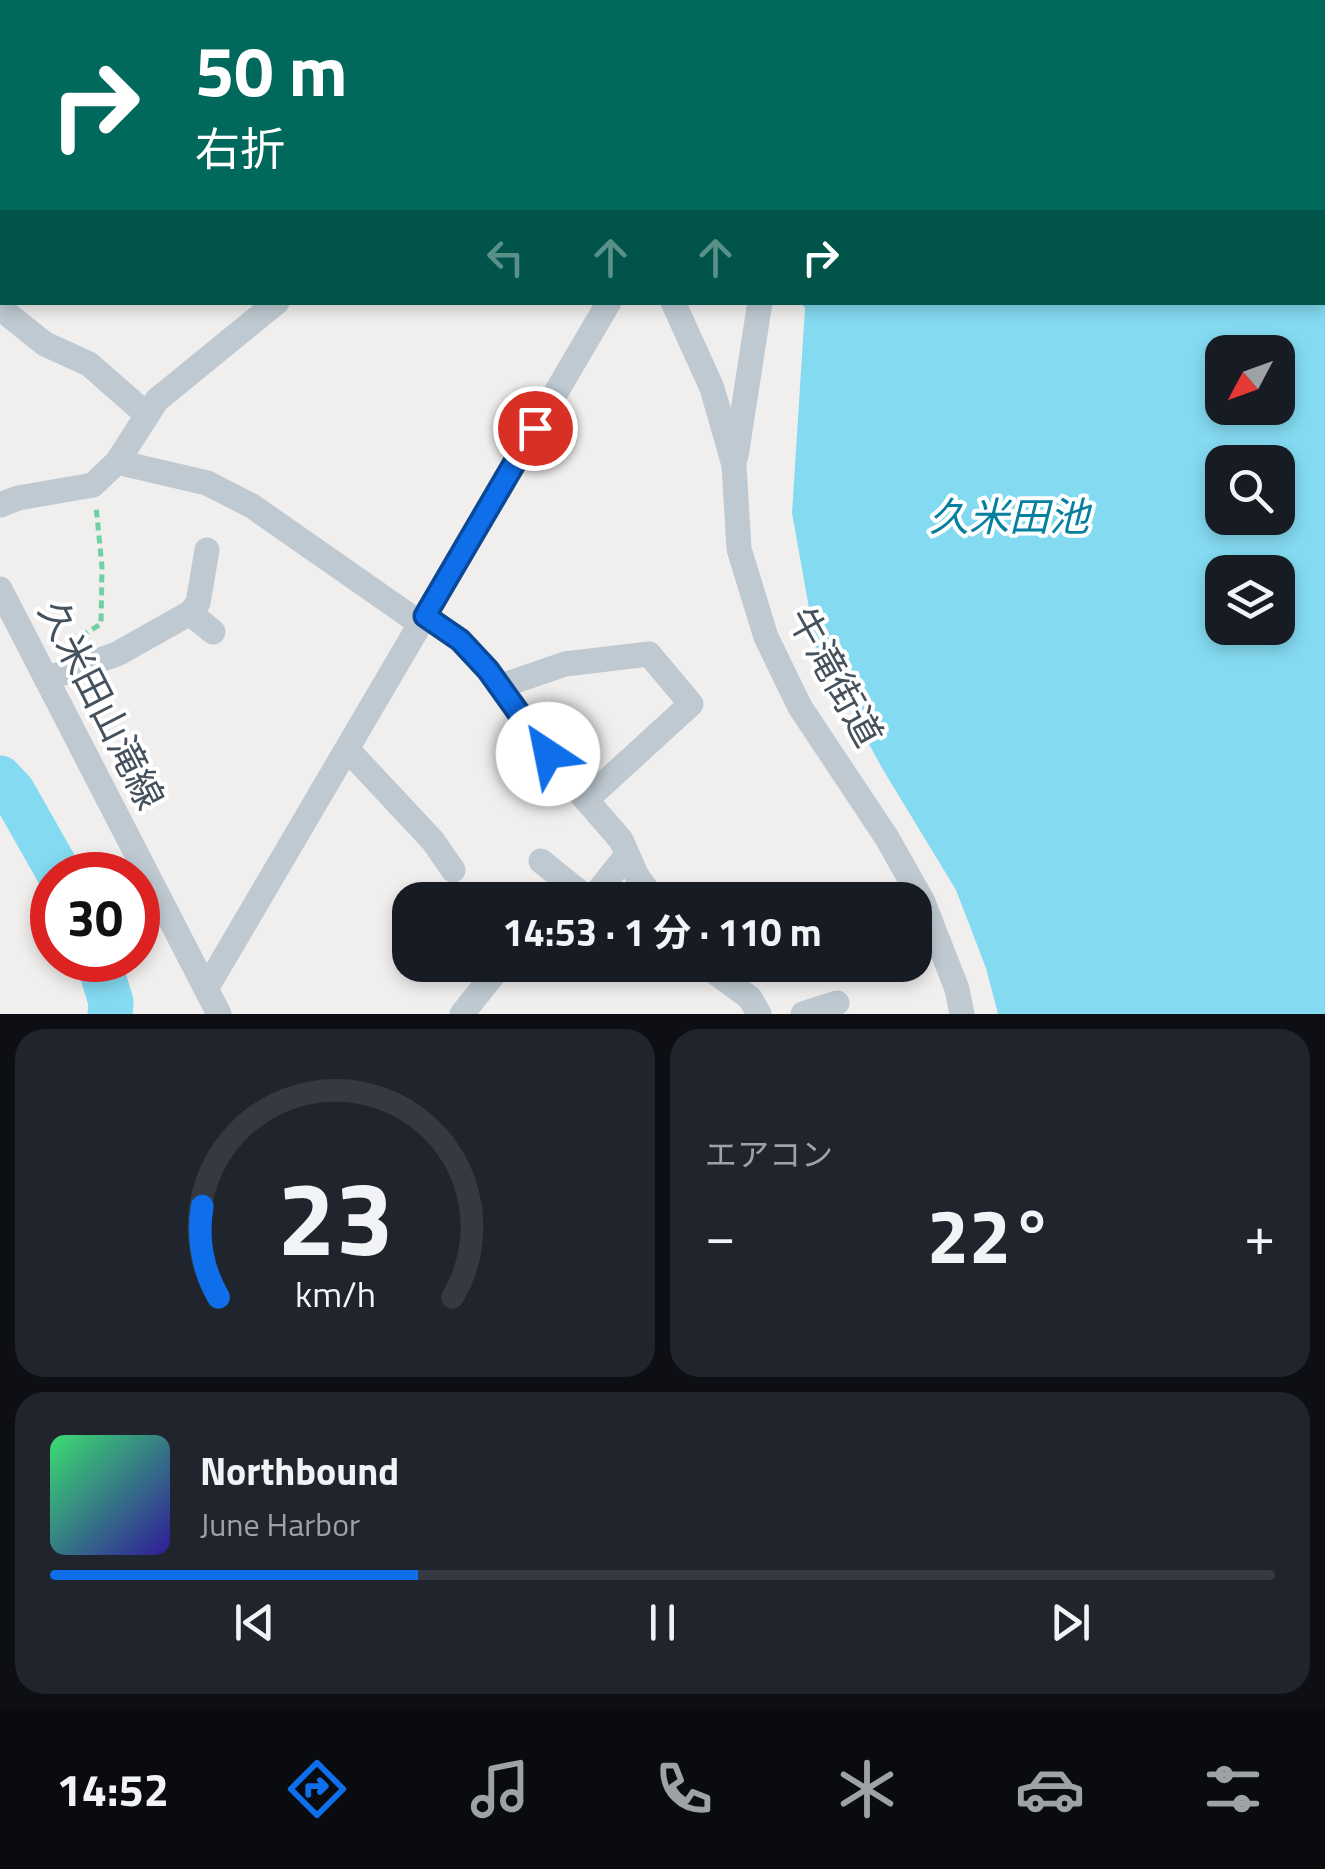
<!DOCTYPE html>
<html lang="ja">
<meta charset="utf-8">
<style>
body{margin:0;font-family:"Titillium Web","Noto Sans JP",sans-serif;background:#20242c;color:#f1f3f6;height:100vh;display:flex;flex-direction:column;font-size:38px;white-space:nowrap}
*{box-sizing:border-box;margin:0}
p{font-size:32px;color:#9ea1a6}
.icon{flex:none;width:55px;height:55px;fill:none;stroke:currentColor;stroke-width:2;stroke-linecap:round;stroke-linejoin:round}
.map{position:relative;height:1014px;overflow:hidden}
.side{display:flex;flex-direction:column;gap:15px;padding:15px;background:#0d0f14;flex:1}
.side>*{flex:none}
.banner{position:absolute;left:0px;top:0px;width:1325px;height:305px;box-shadow:0 5px 15px #0003;background:#00695c;color:#fff;overflow:hidden}
.needle{width:65px;rotate:229deg}
.tools{position:absolute;left:1205px;top:335px;display:grid;gap:20px}
.tools a{display:grid;place-items:center;width:90px;height:90px;border-radius:20px;background:#171b24;box-shadow:0 5px 15px #0003;font-size:50px}
.speed{position:absolute;left:30px;top:852px;display:flex;gap:20px;font-size:50px;font-weight:700;text-align:center}
.speed>*{display:grid;place-content:center;width:130px;height:130px;border-radius:50%;background:#171b24;box-shadow:0 5px 15px #0003;line-height:1}
.speed .limit{border:15px solid #d22;background:#fff;color:#111}
.pin{position:absolute;display:grid;place-items:center;width:85px;height:85px;color:#fff;margin:-42px;border:5px solid #fff;border-radius:50%;box-shadow:0 2px 10px #0007}
.me{position:absolute;width:110px;margin:-55px;rotate:326deg;stroke-linejoin:round;filter:drop-shadow(0 0 8px #0008)}
.turn{display:flex;align-items:center;gap:35px;height:210px;padding:0 30px;font-size:45px}
.turn .icon{width:130px;height:130px;stroke-width:2.5}
.turn b{display:block;font-size:70px;line-height:85px}
.lanes{display:flex;align-items:center;height:95px;padding:0 30px;background:#0003;justify-content:center;gap:50px;direction:ltr}
.lanes .off{opacity:.35}
.big{font-size:75px;font-weight:700;line-height:1.1}
.side .card{flex:1;display:flex;flex-direction:column;justify-content:center;gap:15px;min-width:0;padding:0 35px;border-radius:30px;background:#20242c}
.side .dial{align-items:center;gap:0}
.dial svg{height:260px;overflow:visible;fill:none;stroke:#363941;stroke-width:7;stroke-linecap:round;text-anchor:middle}
.dial text{fill:#f1f3f6;stroke:none}
.song{display:flex;align-items:center;gap:30px}
.cover{width:120px;height:120px;border-radius:15px;background:linear-gradient(135deg,hsl(140 70% 55%),hsl(250 70% 35%))}
.played{height:10px;border-radius:5px;background:linear-gradient(90deg,#0f6eea 30%,#363941 30%)}
.keys{display:flex;justify-content:space-around;direction:ltr}
.heat{display:flex;justify-content:space-between;align-items:center;font-size:55px;direction:ltr}
.side .tiles{flex:1;display:grid;gap:15px;grid-template-columns:1fr 1fr}
.card:last-child{grid-column:span 2}
.trip{position:absolute;left:392px;top:882px;width:540px;height:100px;border-radius:30px;background:#171b24;box-shadow:0 5px 15px #0003;font-weight:700;line-height:100px;text-align:center}
.tab-bar{display:flex;height:160px;justify-content:space-around;align-items:center;background:#090b0e;color:#9ea1a6}
.tab-bar .icon{width:70px;height:70px}
.tab-bar .selected{color:#0f6eea}
.tab-bar b{font-size:45px;color:#f1f3f6}
.map>svg:first-child{display:block}
.water{fill:#84daf1;fill-rule:evenodd}
.lines{fill:none;stroke-linecap:round;stroke-linejoin:round}
.stream{stroke:#84daf1;stroke-width:8}
.river{stroke:#84daf1;stroke-width:45}
.path{stroke:#70d1a2;stroke-width:5;stroke-dasharray:8 5;stroke-linecap:butt}
.minor{stroke:#bec9d1;stroke-width:25}
.route-casing{stroke:#0a4898;stroke-width:25}
.route{stroke:#0f6eea;stroke-width:18}
.labels{text-anchor:middle;stroke-width:8;stroke-linejoin:round;paint-order:stroke}
.street-label{font-size:38px;fill:#45525d;stroke:#fff}
.water-label{font-size:40px;font-style:italic;fill:#0580a1;stroke:#fff}
</style>
<div class="map">
<svg width="1325" height="1014" viewBox="0 0 1325 1014">
<rect width="100%" height="100%" fill="#f1eeee"/>
<path class="water" d="M967 0H1325V1014H998L986 968 956 890 882 768 816 647 792 513 805 308 801 303 1322 302V2H964ZM1222 352H1278V408H1222ZM1222 462H1278V518H1222ZM1222 572H1278V628H1222Z"/>
<g class="lines">
<path class="stream" d="M534 0 535 2"/>
<path class="river" d="M0 778 13 792 60 875
M98 960 111 1002 110 1014"/>
<path class="path" d="M70 643 101 624 102 567 96 506"/>
<path class="minor" d="M112 0 113 2
M365 0 367 2
M517 0 518 2
M731 0 733 2
M10 2 13 0
M784 2 786 0
M935 2 938 0
M673 302 712 388 734 465 739 549 766 637 800 707 887 838 923 902 957 989 962 1014
M0 308 45 344 89 364 146 414
M736 456 760 302
M117 462 207 483 252 506 421 624
M0 505 18 498 93 485 117 462 157 400 277 302
M0 589 219 1014
M190 613 213 632
M425 616 460 640 488 670 561 771 621 840 637 876 654 900
M46 679 117 654 190 613 198 603 207 550
M501 686 565 664 649 654 691 704 586 800
M347 749 433 841 453 870
M541 861 589 900
M591 900 627 855
M705 965 750 998 759 1014
M206 989 609 302
M462 1014 501 965
M803 1014 837 1003"/>
</g>
<g class="lines">
<g class="route-casing">
<path id="route" d="M535 428 425 616 460 640 488 670 548 754"/>
</g>
<use href="#route" class="route"/>
</g>
<g class="labels">
<g class="street-label">
<text transform="translate(835 677) rotate(61)" y="13">牛滝街道</text>
<text transform="translate(101 705) rotate(63)" y="13">久米田山滝線</text>
</g>
<g class="water-label">
<text x="1009" y="531">久米田池</text>
</g>
</g>
</svg>
<div class="tools">
<a><svg class="needle" viewBox="-14 -14 28 28"><path d="M0-13l5 13h-10z" fill="#e53935"/><path d="M0 13l5-13h-10z" fill="#9ea1a6"/></svg></a>
<a><svg class="icon" aria-label="search" viewBox="0 0 24 24"><circle cx="10" cy="10" r="6"/><path d="M15 15l6 6"/></svg></a>
<a><svg class="icon" aria-label="layers" viewBox="0 0 24 24"><path d="M12 4l9 5-9 5-9-5zM3 14l9 5 9-5"/></svg></a>
</div>
<div class="speed"><div class="limit">30</div></div>
<div class="pin" style="left:535px;top:428px;background:#d93025"><svg class="icon" aria-label="arrive" viewBox="0 0 24 24"><path d="M6 21V4h12l-3 4 3 4H6"/></svg></div>
<svg class="me" style="left:548px;top:754px" viewBox="-20 -20 40 40"><circle r="19" fill="#fff"/><path d="M0-13L10 11 0 6-10 11z" fill="#0f6eea"/></svg>
<div class="trip">14:53 · 1 分 · 110 m</div>
<div class="banner">
<div class="turn"><svg class="icon" aria-label="right" viewBox="0 0 24 24"><path d="M7 20v-9h11M14 6l5 5-5 5"/></svg><div><b>50 m</b>右折</div></div>
<div class="lanes"><svg class="icon off" aria-label="left" viewBox="0 0 24 24"><path d="M17 20v-9H6M10 6l-5 5 5 5"/></svg><svg class="icon off" aria-label="ahead" viewBox="0 0 24 24"><path d="M12 20V5M6 11l6-6 6 6"/></svg><svg class="icon off" aria-label="ahead" viewBox="0 0 24 24"><path d="M12 20V5M6 11l6-6 6 6"/></svg><svg class="icon" aria-label="right" viewBox="0 0 24 24"><path d="M7 20v-9h11M14 6l5 5-5 5"/></svg></div>
</div>
</div>
<section class="side">
<div class="tiles">
<div class="card dial"><svg viewBox="0 0 100 80">
<path d="M14 69A42 42 0 1 1 86 69"/>
<path d="M14 69A42 42 0 0 1 9 41" stroke="#0f6eea"/>
<text x="50" y="56" font-size="32" font-weight="700">23</text>
<text x="50" y="72" font-size="11">km/h</text>
</svg></div>
<div class="card"><p>エアコン</p>
<div class="heat"><a>−</a><b class="big">22°</b><a>+</a></div>
</div>
<div class="card">
<div class="song"><i class="cover"></i><div><b>Northbound</b><p>June Harbor</p></div></div>
<div class="played"></div>
<div class="keys"><svg class="icon" aria-label="previous" viewBox="0 0 24 24"><path d="M18 5L8 12l10 7zM5 5v14"/></svg><svg class="icon" aria-label="pause" viewBox="0 0 24 24"><path d="M8 5v14M16 5v14"/></svg><svg class="icon" aria-label="next" viewBox="0 0 24 24"><path d="M6 5l10 7-10 7zM19 5v14"/></svg></div>
</div>
</div>
</section>
<nav class="tab-bar">
<b>14:52</b>
<svg class="icon selected" aria-label="directions" viewBox="0 0 24 24"><path d="M12 3l9 9-9 9-9-9zM9 14v-3h6M13 9l2 2-2 2"/></svg>
<svg class="icon" aria-label="music" viewBox="0 0 24 24"><path d="M9 18V5l10-2v13"/><circle cx="6" cy="18" r="3"/><circle cx="16" cy="16" r="3"/></svg>
<svg class="icon" aria-label="phone" viewBox="0 0 24 24"><path d="M5 4h4l2 5-3 2q2 4 5 5l2-3 5 2v4C11 20 4 13 5 4z"/></svg>
<svg class="icon" aria-label="climate" viewBox="0 0 24 24"><path d="M12 3v18M4 7l16 10M4 17L20 7"/></svg>
<svg class="icon" aria-label="car" viewBox="0 0 24 24"><path d="M5 17H2v-5l4-1 3-4h7l3 4 3 1v5h-3M9 17h6M6 11h13"/><circle cx="7" cy="17" r="2"/><circle cx="17" cy="17" r="2"/></svg>
<svg class="icon" aria-label="filters" viewBox="0 0 24 24"><path d="M4 7h16M4 17h16"/><circle cx="9" cy="7" r="2"/><circle cx="15" cy="17" r="2"/></svg>
</nav>
